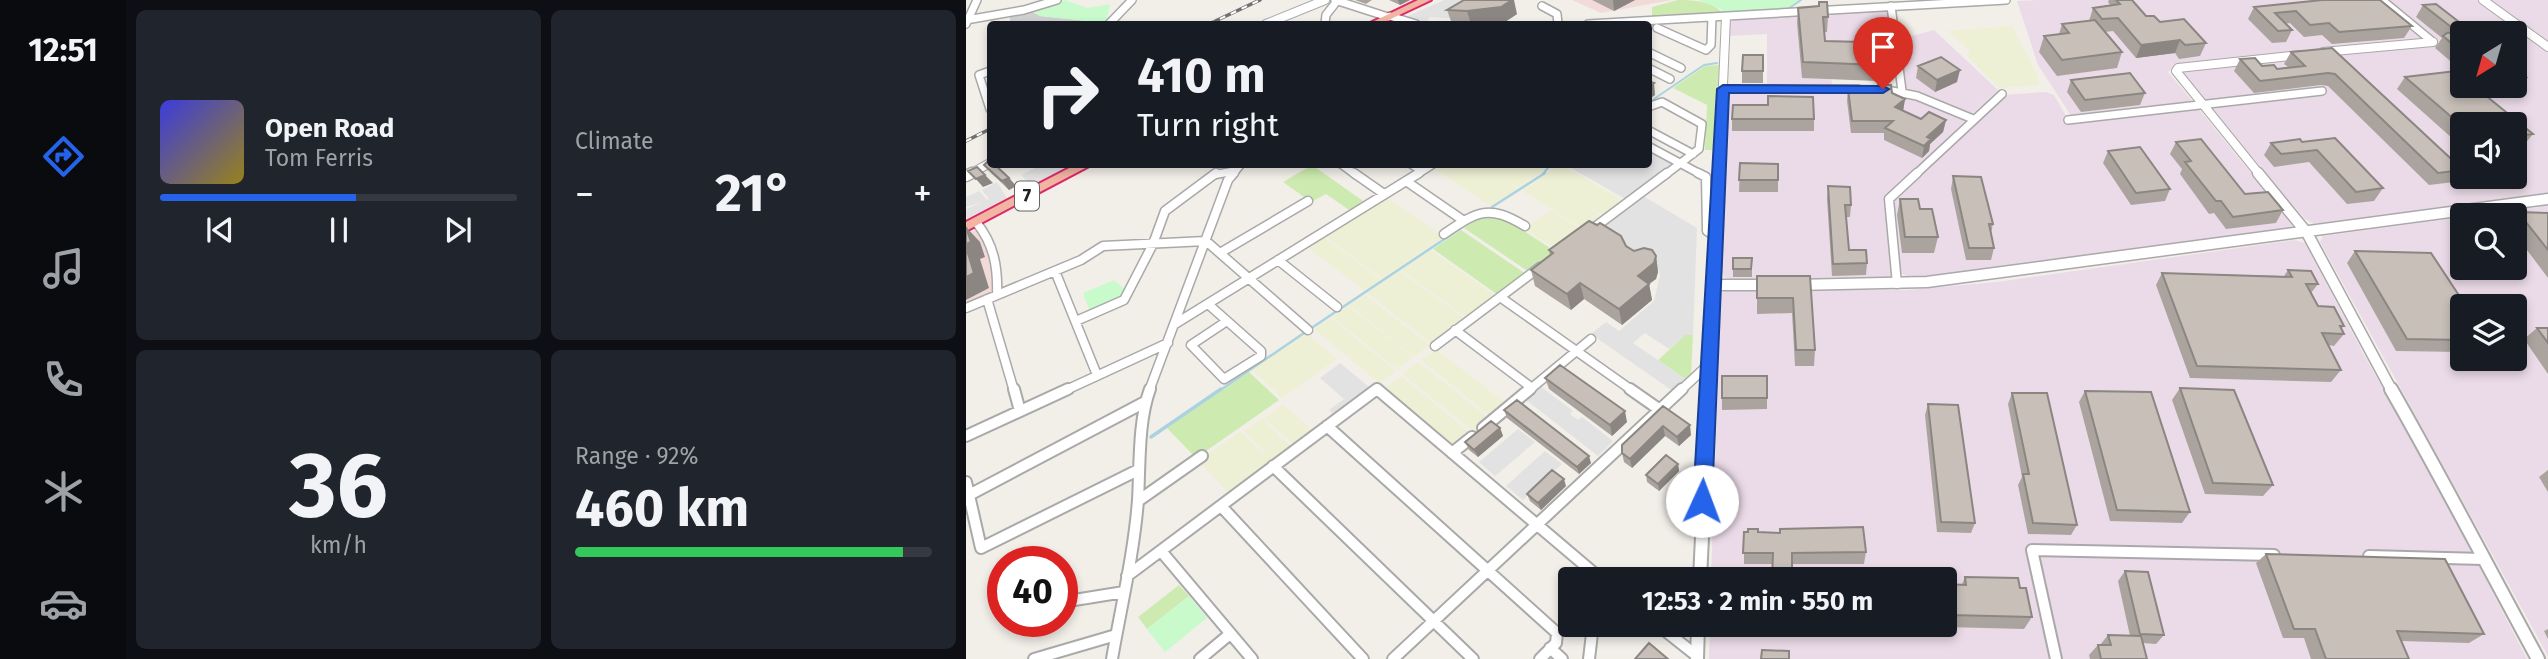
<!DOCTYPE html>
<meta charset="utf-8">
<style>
body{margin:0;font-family:"Fira Sans",sans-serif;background:#20242c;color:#f1f3f6;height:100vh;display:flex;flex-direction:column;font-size:26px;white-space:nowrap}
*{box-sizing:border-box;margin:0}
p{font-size:23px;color:#9ea1a6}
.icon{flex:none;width:38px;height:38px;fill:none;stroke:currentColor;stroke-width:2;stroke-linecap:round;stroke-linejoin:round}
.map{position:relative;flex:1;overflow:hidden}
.sheet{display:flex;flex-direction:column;gap:10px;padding:10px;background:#0d0f14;width:840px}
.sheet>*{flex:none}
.banner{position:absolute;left:21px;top:21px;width:665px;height:147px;border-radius:7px;box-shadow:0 4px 10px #0003;background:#171b24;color:#f1f3f6;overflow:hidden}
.needle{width:46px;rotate:217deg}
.buttons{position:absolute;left:1484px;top:21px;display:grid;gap:14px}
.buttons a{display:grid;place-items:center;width:77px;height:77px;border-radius:7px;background:#171b24;box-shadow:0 4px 10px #0003;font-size:35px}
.speed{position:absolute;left:21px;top:546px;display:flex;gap:14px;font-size:35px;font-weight:700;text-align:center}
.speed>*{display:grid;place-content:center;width:91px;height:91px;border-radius:50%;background:#171b24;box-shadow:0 4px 10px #0003;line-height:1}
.speed .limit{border:10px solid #d22;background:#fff;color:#111}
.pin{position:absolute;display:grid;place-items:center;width:60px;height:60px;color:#fff;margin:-72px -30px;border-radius:50% 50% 50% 0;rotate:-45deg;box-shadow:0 0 7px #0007}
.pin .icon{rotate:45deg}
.me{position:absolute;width:77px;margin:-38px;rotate:2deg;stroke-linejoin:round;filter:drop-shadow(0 0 5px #0008)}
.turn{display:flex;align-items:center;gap:24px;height:147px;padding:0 35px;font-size:32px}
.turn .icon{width:91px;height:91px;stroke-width:2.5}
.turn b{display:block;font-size:49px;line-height:60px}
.big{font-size:52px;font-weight:700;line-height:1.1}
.sheet .widget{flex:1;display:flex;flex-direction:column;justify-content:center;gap:10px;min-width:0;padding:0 24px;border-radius:10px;background:#20242c}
.sheet .dial{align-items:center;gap:0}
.dial b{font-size:91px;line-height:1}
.song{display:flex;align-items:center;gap:21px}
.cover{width:84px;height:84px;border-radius:10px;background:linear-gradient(135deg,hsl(240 70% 55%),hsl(50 70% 35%))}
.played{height:7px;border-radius:4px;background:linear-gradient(90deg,#2563eb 55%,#363941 55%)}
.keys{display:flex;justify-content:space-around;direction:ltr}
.heat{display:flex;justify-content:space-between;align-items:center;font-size:38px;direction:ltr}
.charge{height:10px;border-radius:5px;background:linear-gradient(90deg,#34c759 92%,#363941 0)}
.sheet .tiles{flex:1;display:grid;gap:10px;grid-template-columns:repeat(2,1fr)}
.trip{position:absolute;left:592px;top:567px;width:399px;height:70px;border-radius:7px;background:#171b24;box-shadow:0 4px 10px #0003;font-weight:700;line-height:70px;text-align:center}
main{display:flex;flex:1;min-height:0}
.menu{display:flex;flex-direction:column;width:126px;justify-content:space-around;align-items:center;background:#090b0e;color:#9ea1a6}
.menu .icon{width:49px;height:49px}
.menu .current{color:#2563eb}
.menu b{font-size:32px;color:#f1f3f6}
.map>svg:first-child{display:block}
.commercial{fill:#f2dad9}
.industrial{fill:#ebdbe8;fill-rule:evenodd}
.religious{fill:#d0d0d0}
.farmland{fill:#eef0d5}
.grass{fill:#cdebb0}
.park{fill:#c8facc}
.parking{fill:#e2e2e2}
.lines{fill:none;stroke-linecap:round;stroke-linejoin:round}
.stream-far2{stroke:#aad3df;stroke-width:2}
.stream-far1{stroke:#aad3df;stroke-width:2.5}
.stream{stroke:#aad3df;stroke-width:3.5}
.minor-far2-casing{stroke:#a9a9a9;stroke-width:10}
.minor-far1-casing{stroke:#a9a9a9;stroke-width:11}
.minor-casing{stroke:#a9a9a9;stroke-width:14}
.tertiary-far2-casing{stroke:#a9a9a9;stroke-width:10}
.tertiary-far1-casing{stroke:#a9a9a9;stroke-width:13}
.tertiary-casing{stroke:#a9a9a9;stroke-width:16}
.trunk-casing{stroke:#dc2a67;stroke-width:4}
.minor-far2{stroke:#fff;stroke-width:7}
.minor-far1{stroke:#fff;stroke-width:8}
.minor{stroke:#fff;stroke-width:10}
.tertiary-far2{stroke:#fff;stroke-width:8}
.tertiary-far1{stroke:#fff;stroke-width:10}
.tertiary{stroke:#fff;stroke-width:12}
.trunk{fill:#f2b4a3;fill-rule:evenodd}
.rail-casing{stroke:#707070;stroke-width:3.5}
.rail{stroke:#fff;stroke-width:2;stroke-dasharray:6;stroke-linecap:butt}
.wall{fill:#aba49e}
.shaded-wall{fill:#8b8681}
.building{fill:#c7bfb8;stroke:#8b8681;stroke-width:2}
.route{fill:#2563eb;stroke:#184099;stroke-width:2}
.labels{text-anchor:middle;stroke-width:6;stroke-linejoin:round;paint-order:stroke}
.shield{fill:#fff;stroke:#646464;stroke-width:2}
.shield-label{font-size:18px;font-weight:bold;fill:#222}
</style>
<main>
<nav class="menu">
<b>12:51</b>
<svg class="icon current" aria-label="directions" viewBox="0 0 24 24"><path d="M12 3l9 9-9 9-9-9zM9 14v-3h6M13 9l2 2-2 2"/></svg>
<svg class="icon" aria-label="music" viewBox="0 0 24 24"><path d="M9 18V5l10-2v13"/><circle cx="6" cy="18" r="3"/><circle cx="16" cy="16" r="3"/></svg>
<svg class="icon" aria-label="phone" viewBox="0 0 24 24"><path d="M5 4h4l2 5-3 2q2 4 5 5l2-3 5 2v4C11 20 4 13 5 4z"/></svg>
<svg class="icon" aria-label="climate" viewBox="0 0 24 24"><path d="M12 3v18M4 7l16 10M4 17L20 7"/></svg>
<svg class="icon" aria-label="car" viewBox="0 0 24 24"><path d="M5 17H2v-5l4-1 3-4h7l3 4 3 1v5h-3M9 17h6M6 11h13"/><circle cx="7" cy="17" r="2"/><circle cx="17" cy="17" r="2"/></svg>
</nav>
<section class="sheet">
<div class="tiles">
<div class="widget">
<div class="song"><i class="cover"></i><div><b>Open Road</b><p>Tom Ferris</p></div></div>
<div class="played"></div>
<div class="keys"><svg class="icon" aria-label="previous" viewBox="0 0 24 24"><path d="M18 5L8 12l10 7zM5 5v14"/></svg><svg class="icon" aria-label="pause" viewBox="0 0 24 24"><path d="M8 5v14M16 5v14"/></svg><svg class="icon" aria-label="next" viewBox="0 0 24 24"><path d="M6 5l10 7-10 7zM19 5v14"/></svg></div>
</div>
<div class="widget"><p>Climate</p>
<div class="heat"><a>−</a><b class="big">21°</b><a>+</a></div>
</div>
<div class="widget dial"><b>36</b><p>km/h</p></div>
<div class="widget"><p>Range · 92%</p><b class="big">460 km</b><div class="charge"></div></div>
</div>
</section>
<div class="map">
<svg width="1582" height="659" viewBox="0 0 1582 659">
<rect width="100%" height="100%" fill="#f2efe9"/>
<path class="commercial" d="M606 0H706L635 13Z
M12 230 24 252 29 275 27 291 0 304V233Z"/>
<path class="industrial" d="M1071 0H1412L1460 38 1459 41 1210 65 1202 72 1228 103 1106 117 1072 65 1051 1Z
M1418 0H1514L1582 50V194L1348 224 1339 219 1216 75 1215 70 1469 43ZM1496 33H1549V86H1496ZM1496 124H1549V177H1496Z
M1524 0H1582V43Z
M917 9 924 13 927 39 863 44 866 85H801V34L762 36 764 23 769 18Z
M968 30 1032 90 1007 113H1000L938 89 935 39Z
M906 90 936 93 998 117 1000 120 918 201 927 276 925 280 770 281 758 277 755 267 760 95 763 92Z
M1080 92 1088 95 1104 123 1232 108 1325 222 1327 228 961 277 940 276 935 273 926 201 1038 95Z
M1582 206V656L1354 242 1357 236 1496 217V268H1549V215H1510ZM1496 306H1549V359H1496Z
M1329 240 1339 243 1397 353 1461 466 1561 659H743L744 625H978V579H745L755 293 761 290H941L1031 282Z"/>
<path class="religious" d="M65 11 74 16 140 23 44 24V15Z"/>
<path class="farmland" d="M1046 26 1070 73 1074 85 1033 88 1001 56 1004 52 999 46 981 31Z
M472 164 514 165H583L577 171 553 188 544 183 551 189 525 206 466 168Z
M589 165H596L658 201 638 216 606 197 637 217 619 230 556 191 582 173Z
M419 196 478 237 416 279 357 235Z
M585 210 618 231 592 250 558 229Z
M356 236 415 280 399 291 340 246Z
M465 250 530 296 500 318 435 270Z
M434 271 499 319 466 344 401 293Z
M399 295 464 345 448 357 383 305Z
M382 306 447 357 431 369 366 317Z
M365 318 430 371 413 383 348 329Z
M340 333 371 359 316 398 286 370Z
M470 349 541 404 526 417 455 360Z
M452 362 523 418 507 431 436 374Z
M435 376 505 434 489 447 419 388Z
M317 404 348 431 329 446 298 418Z
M296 418 315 437 297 450 278 431Z
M275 431 296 452 316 437 327 448 264 494 232 461Z"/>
<path class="grass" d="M712 0C728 0 748 1 758 15L686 18V7Z
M753 65 748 150H739L741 105 707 88 739 66Z
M346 165 400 203 386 212 360 194 345 202 317 182Z
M527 214 535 216 590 252 563 272 498 228 517 215 521 217Z
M495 230 560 274 532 295 467 249Z
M719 335H727L725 376 721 380 692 360Z
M283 372 313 400 230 458 201 428Z
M213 585 223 596 181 629 172 617Z"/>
<path class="park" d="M99 0 121 8 144 4 140 23 74 16 65 11Z
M733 0H833L816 12 759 15 755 9Z
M148 280 160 290 155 298 124 312 117 293Z
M223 596 241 618 199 652 181 629Z"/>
<path class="parking" d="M478 0H513L493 19 464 17 459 23 440 17Z
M683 152 707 165 661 200 600 165 682 164Z
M75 165H97L101 168 66 186 55 175Z
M31 182 41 198 0 219V209L17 202 0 207V197L13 191 21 200 23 199 16 190Z
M677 196 731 228 727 335H719L703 349 679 333 667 343 721 380 708 392 625 334 640 322 653 331 688 301 694 275 692 268 630 231Z
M374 363 403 387 400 393 369 416 363 410 378 399 354 378Z
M574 386 607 411 604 414 612 420 616 417 647 441 632 456 559 399Z
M552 429 569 442 529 476 513 462Z
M579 451 596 464 557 500 540 486Z"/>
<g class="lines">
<path class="stream-far2" d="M822 9 835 0
M682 103 738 65 751 63
M576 175 585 164"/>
<path class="stream-far1" d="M526 207 579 173
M347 327 504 222
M253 391 338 333"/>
<path class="stream" d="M185 437 255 389"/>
<g class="minor-far2-casing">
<path id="minor-far2" d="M369 0 422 17
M1416 0 1467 42
M576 6 591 14 592 24
M925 6 936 91
M424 16 450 24
M0 20 58 10 91 0
M0 24 11 0
M143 24 166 0
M359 24 360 15 371 1
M622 24 1040 0
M691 28 740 50 745 45 746 17
M682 52 715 68
M682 68 704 79
M24 71 13 75 24 109
M757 89H892
M916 89 951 96 1007 119
M682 107 696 102 736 124 733 149 699 175
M1102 120 1356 91
M682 130 727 154
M682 146 736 175
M375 164 390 175
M445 164 456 171
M247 175 268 171
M266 175 275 164
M450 175 467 164
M949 175 1036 94"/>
</g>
<g class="minor-far1-casing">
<path id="minor-far1" d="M388 173 418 194
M732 173 740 177 741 231 750 237
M440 181 498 221
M10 222C28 244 32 267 31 295
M625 230 701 173
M478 234C512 211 522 204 559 226
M254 253 342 201
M312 260 371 307
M89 271 131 375
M931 284 923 199 951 173
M534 297 667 391
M21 299 48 391
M242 304 295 351V356L258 379 225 345 261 321
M0 308 115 260 137 246 240 241 342 330
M110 321 158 300 187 244 199 211 250 173
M209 324 453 173
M489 330 566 388
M469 346 574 267
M98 391 202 343
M183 391 262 180 268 173
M408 391H413
M562 391 625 339
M714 391 743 364"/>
</g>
<g class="minor-casing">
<path id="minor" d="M48 389 54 411
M411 389 635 579
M664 389 694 410
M361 426 591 633 590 643 574 659
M517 428 564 389
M0 436 102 389
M486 453 506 437
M307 466 507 659
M0 482 15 548 172 470
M3 495 179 402
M172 501 236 456
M255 506 397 659
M195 551 286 659
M1403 556 1517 559
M161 576 411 389
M96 602 158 592
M692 625 731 656
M584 648 596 659
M68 659 150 635
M146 659C155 607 168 553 172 500 174 466 172 421 184 389
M234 659 264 634
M427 659 716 389
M623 659 627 625
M1090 659 1066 550 1308 555"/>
</g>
<g class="tertiary-far2-casing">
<path id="tertiary-far2" d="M1517 0 1582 47
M300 24 359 0
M1357 52 1467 42
M2 175 24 163
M753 175 760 17
M1294 175 1210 71 1212 68 1334 55"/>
</g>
<g class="tertiary-far1-casing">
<path id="tertiary-far1" d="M1292 173 1341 233 1426 391
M0 176 6 173
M747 285H804
M830 285 961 282 1582 199
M743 391 753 173"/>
</g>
<g class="tertiary-casing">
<path id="tertiary" d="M1425 389C1476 478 1523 569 1572 659
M734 579 743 389
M731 659 732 625"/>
</g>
<g class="trunk-casing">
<path id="trunk" d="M452 0H465L414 24H402Z
M111 164H127L0 231V222Z"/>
</g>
<use href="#minor-far2" class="minor-far2"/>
<use href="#minor-far1" class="minor-far1"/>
<use href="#minor" class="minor"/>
<use href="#tertiary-far2" class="tertiary-far2"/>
<use href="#tertiary-far1" class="tertiary-far1"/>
<use href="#tertiary" class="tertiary"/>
<use href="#trunk" class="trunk"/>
<g class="rail-casing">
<path id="rail" d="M243 24 294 0
M0 141 24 129"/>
</g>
<use href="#rail" class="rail"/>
</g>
<path class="wall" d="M389 0H406L400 4Z
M423 0H444L434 5Z
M626 0H669L648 11Z
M1143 0H1166L1180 16 1240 43 1234 56 1213 59 1209 53 1170 58 1147 31 1139 32 1156 52 1151 68 1091 76 1073 52 1078 36 1093 34 1096 24 1123 21 1127 8 1145 6 1142 2Z
M1355 0 1446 26 1438 38 1366 44 1356 35 1338 37 1324 23 1319 24 1326 30 1320 42 1306 43 1282 19 1288 7Z
M1457 5 1502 29 1496 33V71L1469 48 1476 38 1450 17Z
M832 8 862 17 861 32H859V41L897 46 923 69 921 85H911V81L836 78 831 23Z
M481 10 551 14 539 22 524 24H486Z
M1366 48 1496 169V172L1488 182 1463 185 1362 86 1355 85 1288 93 1268 71 1274 59 1296 66 1311 69 1322 67 1318 64 1325 52Z
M797 55V83H776V71Z
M952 66 991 82 969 92 950 78Z
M1549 68 1560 77 1550 89 1523 92 1515 86H1549Z
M1490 71 1496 76V86H1508L1567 134 1557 146 1549 147V124H1496V147L1431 89 1439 77Z
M1105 80 1179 93 1174 105 1115 112 1101 92Z
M915 85 926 93 939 99 937 111 955 119 980 120 977 132 964 144 963 151 956 158 918 140V133H885L881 101 882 89H915Z
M766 119H848V131H766Z
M1210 142 1279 194 1317 210 1310 223 1260 229 1248 213 1243 214 1214 174 1216 169 1204 154Z
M1336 142 1417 188 1408 201 1381 204 1343 162 1308 167 1298 155 1305 143Z
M1142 151 1204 189 1199 201 1165 205 1137 163Z
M774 163 812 164V192H773Z
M18 165 43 178 50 186 43 190 25 173Z
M987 176 1027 224 1025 233 1028 248 1025 260H1000L985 189Z
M862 186 885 205 884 217H880L883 250 901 263 900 275 866 276 861 199Z
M934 199 954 209 972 237 968 253H936L931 215Z
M1552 212 1582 213V278L1549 234V215Z
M660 246 668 251 690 256 692 272 690 279 683 284 686 300 656 325 618 299 605 310 569 286 565 270 584 255 583 250Z
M1389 251 1496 306V352L1430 351 1381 263Z
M767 258H786V277H767Z
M1322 270 1352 284 1345 293 1352 306 1378 326 1375 329 1378 334 1368 346 1362 345 1375 370 1365 382 1224 378 1190 285 1196 273 1318 276Z
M791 276H844L849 350 848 366H829L826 313 791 314Z
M1571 328H1582V374L1558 339Z
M801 376V409L756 410V398Z
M579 378 661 422 646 436 583 389Z
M1214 388 1307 485 1297 496 1239 494 1206 400Z
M1119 391 1224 512 1216 523 1144 521 1113 402Z
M1046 393 1111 525 1105 535 1062 534 1052 485 1056 477 1042 404Z
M962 404 1009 523 1005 533 971 532 959 415Z
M697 406 725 435 713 446 699 436 666 468 658 462 656 453Z
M538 410 625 463 613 474 541 418Z
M534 428 537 436 512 457 503 450 499 442Z
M712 464 713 471 693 491 681 482 680 475Z
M1582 470V492L1573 477Z
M600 486 575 510 564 501 561 494Z
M778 532H792L900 552 898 564H778Z
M1300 554 1518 634 1503 643 1435 641 1443 659H1345L1338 638H1317L1290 563Z
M1159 571 1198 635 1190 644 1177 643 1181 659H1124L1123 655 1132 645H1134L1142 635 1164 636 1152 581Z
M999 577 1054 588 1066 617 1058 629 979 627 978 589 980 584H996Z
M804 625H825V630L804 629Z
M1582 629V639L1578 631Z"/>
<path class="shaded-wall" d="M432 0H444L434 5Z
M546 0H548L551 14 539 22 524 24H505L501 11Z
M647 0H669L648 11Z
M1214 40 1209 53 1170 58 1175 45Z
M994 70 991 82 969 92 971 80Z
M688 83 689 95 682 100V87Z
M939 99 937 111 929 107Z
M980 120 977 132 964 144 963 151 956 158 958 146 961 137Z
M19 175 27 183 17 187 10 179Z
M43 178 50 186 43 190 36 181Z
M0 227 14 242 19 257 14 259 23 288 0 300Z
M690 256 692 272 690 279 683 284 686 300 656 325 653 309 672 276Z
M614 283 618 299 605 310 601 294Z
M659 411 661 422 646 436 644 425Z
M724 425 725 435 713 446 711 437Z
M697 426 699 436 666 468 664 459Z
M534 428 537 436 512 457 508 450Z
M623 456 625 463 613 474 611 467Z
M712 464 713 471 693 491 692 484Z
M598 479 600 486 575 510 572 503Z"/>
<path class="building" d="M498 0H546L535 7 501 11 481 10Z
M1150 0H1166L1180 16H1188L1194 22 1218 19 1240 43 1219 45 1214 40 1175 45 1152 18 1136 19 1127 8 1154 4Z
M1356 0H1414L1446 26 1373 32 1363 23 1344 25 1330 11 1309 13 1326 30 1312 31 1288 7Z
M853 2H861L862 17H857L859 41 896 42 897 46 921 47 923 69H913V65L837 62 832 8 853 6Z
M1470 4 1502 29 1489 30 1457 5Z
M1129 20 1156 52 1096 60 1078 36 1103 33 1096 24Z
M1500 31 1503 33H1496V52L1477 36 1481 33Z
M1366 48 1496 169V170L1472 173 1369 74 1362 73 1294 81 1274 59 1289 58 1296 66 1308 65 1311 69 1339 66 1325 52Z
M777 55H797V71H776Z
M975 57 994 70 971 80 952 66Z
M1549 68 1560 77 1549 78Z
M1490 71 1496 76V86H1508L1567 134 1549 136V124H1496V126L1439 77Z
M1164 73 1179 93 1119 100 1105 80Z
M682 81 688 83 682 87Z
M915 85H925L926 93 939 99 929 107 955 119 963 112 980 120 961 137 965 139 958 146 919 128 927 121H886L882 89H916Z
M802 96 847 97 848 119H766L767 105H802Z
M1369 138 1417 188 1390 192 1351 150 1315 154 1305 143 1334 139 1336 142Z
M1235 139 1279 194 1302 192 1317 210 1267 217 1255 201H1250L1219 162 1225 161 1210 142Z
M1174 147 1204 189 1170 193 1142 151Z
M23 160 24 161V164H28L43 178 36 181 18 165Z
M774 163 812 164V180H773Z
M11 167 19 175 10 179 2 171Z
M987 176 1015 177 1027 224H1023L1028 248H1003Z
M862 186 884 187 885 205H879L883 250H900L901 263 867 264Z
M934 199H952L954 209H966L972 237H939Z
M1552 212 1582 213V250Z
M623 221 631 225 634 223 655 236 660 246 668 251 678 248 686 250 690 256 688 263 672 276 683 284 653 309 614 283 601 294 565 270 587 253 583 250Z
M0 227 5 242 0 244Z
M0 247 8 273 0 277Z
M1389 251 1465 253 1500 306H1496V340L1441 339Z
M767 258H786L785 269H767Z
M1322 270 1345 271 1352 284H1340L1352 306 1368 307 1378 326H1374L1378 334 1356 333 1375 370 1231 366 1196 273 1326 277Z
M791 276H844L849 350H830L827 298H791Z
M1571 328H1582V343Z
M594 365 659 411 644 425 579 378Z
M756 376H801V398H756Z
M1214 388 1268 390 1307 485 1247 483Z
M1119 391 1185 392 1224 512 1151 510Z
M1046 393H1081L1111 525 1067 523 1057 474H1063Z
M551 400 623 456 611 467 538 410Z
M962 404 992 405 1009 523 975 522Z
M697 406 724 425 711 437 697 426 664 459 656 453V445Z
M525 421 534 428 508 450 499 442Z
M700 455 712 464 692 484 680 475Z
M586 470 598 479 572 503 561 494Z
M897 527 900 552 826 553V579H806L807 553H777L778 532H782V529H792V532L814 533V529Z
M1300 554 1479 559 1518 634 1431 631 1443 659H1360L1349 629H1328Z
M1159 571 1182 572 1198 635 1174 634Z
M999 577 1052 578 1054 588H1060L1066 617 984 615 980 584 1000 585Z
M1142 635 1175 636 1181 659H1135L1132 645H1145Z
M683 643 702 659H669Z
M796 650 823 651V659H795Z"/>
<path class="route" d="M757 85 917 86 923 89 917 93H763L746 501 743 507 736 509 730 507 727 501 751 89Z"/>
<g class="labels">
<rect class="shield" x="49" y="181.5" width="24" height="29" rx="5"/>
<g class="shield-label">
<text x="61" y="202">7</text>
</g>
</g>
</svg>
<div class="buttons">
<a><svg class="needle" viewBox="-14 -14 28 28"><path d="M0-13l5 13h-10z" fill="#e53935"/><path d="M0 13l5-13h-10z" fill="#9ea1a6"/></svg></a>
<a><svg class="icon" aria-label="sound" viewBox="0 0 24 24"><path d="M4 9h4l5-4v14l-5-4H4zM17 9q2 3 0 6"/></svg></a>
<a><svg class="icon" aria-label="search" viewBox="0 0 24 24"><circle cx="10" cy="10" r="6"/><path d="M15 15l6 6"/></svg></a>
<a><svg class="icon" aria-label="layers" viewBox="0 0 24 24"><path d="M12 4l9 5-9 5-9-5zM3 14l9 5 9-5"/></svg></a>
</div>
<div class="speed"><div class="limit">40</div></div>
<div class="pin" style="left:917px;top:89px;background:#d93025"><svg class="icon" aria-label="arrive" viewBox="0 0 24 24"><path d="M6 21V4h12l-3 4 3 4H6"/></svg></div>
<svg class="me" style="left:736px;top:501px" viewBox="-20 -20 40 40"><circle r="19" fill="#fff"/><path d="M0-13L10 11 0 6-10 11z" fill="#2563eb"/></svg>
<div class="trip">12:53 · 2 min · 550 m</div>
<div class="banner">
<div class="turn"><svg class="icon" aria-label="right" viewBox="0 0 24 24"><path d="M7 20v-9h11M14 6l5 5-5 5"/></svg><div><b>410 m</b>Turn right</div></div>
</div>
</div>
</main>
